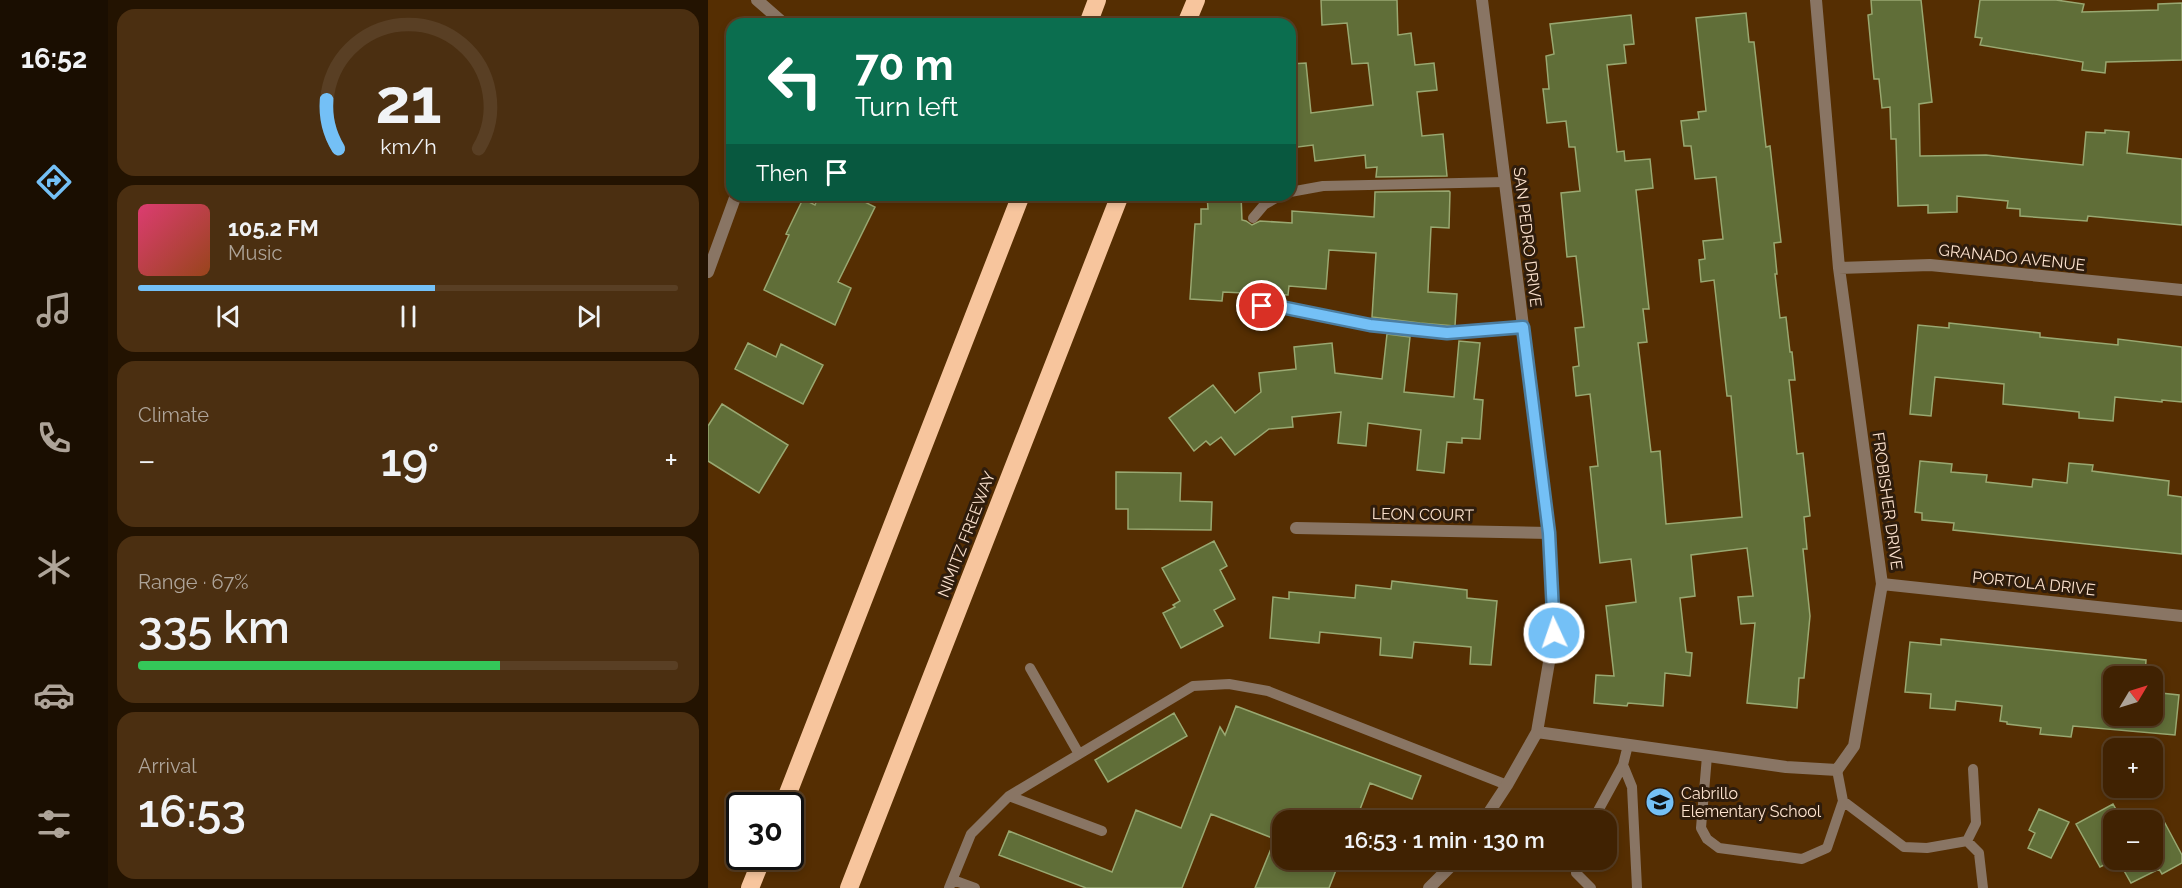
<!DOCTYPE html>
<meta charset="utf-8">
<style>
body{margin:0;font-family:Raleway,sans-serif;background:#4b2f11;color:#f1f3f6;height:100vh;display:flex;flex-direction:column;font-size:22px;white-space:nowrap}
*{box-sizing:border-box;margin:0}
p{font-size:20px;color:#aea499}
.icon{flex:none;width:33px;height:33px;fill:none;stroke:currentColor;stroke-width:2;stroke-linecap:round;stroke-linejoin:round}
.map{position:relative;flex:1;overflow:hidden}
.panel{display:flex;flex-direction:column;gap:9px;padding:9px;background:#231301;width:600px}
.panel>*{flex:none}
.hud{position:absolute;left:18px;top:18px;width:570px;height:183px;border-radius:18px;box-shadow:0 3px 9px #0003,0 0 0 2px #593f24;background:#0b6e4f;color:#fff;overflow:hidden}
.needle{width:39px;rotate:52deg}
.buttons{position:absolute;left:1395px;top:666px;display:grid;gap:12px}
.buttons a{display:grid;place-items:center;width:60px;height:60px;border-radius:12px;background:#402202;box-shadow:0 3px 9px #0003,0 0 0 2px #593f24;font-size:30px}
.speed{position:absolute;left:18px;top:792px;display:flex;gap:12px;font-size:30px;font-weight:700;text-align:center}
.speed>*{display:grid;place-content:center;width:78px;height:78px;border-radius:50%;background:#402202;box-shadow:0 3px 9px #0003,0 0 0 2px #593f24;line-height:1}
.speed .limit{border:3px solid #111;border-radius:9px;background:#fff;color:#111}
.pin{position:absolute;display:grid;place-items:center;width:51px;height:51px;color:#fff;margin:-26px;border:3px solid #fff;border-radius:50%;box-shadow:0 2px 6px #0007}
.me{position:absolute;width:66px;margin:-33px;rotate:357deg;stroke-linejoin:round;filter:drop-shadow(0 0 4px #0008)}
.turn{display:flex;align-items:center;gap:21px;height:126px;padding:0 30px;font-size:27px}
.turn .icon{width:78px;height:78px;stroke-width:2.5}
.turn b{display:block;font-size:42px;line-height:51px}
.then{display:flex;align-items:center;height:57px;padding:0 30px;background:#0003;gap:12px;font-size:22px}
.big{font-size:45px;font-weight:600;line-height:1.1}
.panel .card{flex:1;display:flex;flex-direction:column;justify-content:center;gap:9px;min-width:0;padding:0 21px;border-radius:18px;background:#4b2f11}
.panel .dial{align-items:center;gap:0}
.dial svg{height:156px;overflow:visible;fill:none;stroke:#593f24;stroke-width:7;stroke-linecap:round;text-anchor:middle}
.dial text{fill:#f1f3f6;stroke:none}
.song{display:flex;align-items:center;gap:18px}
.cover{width:72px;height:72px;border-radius:9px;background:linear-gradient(135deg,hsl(340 70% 55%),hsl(20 70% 35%))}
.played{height:6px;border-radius:3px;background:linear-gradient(90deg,#74c0f6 55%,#593f24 55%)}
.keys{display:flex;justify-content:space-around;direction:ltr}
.heat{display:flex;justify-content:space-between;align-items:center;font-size:33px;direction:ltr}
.charge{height:9px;border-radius:4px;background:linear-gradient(90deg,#34c759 67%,#593f24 0)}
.trip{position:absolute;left:564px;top:810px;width:345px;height:60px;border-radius:18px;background:#402202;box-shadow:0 3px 9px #0003,0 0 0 2px #593f24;font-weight:600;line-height:60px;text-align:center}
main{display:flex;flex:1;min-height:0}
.tab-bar{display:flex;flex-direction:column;width:108px;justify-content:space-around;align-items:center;background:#1a0e01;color:#aea499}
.tab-bar .icon{width:42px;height:42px}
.tab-bar .selected{color:#74c0f6}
.tab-bar b{font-size:27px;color:#f1f3f6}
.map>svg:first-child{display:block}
.building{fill:#606e38;stroke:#99a871;stroke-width:1.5}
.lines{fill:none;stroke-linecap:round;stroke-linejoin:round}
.service{stroke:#897564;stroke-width:10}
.minor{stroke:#897564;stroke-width:12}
.motorway{stroke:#f7c59d;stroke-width:18}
.route-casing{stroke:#4b7da0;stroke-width:15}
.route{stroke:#74c0f6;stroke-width:10}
.labels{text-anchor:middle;stroke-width:6;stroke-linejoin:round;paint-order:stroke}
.street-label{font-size:16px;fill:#fee4d0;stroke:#2e1c0c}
.poi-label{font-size:16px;fill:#fee4d0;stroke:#2e1c0c;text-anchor:start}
</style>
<main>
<nav class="tab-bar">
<b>16:52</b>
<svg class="icon selected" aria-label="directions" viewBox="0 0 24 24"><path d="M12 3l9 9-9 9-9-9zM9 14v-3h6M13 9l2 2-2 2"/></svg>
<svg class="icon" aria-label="music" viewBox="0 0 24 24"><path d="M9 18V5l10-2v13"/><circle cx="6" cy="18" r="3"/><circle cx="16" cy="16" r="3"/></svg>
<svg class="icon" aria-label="phone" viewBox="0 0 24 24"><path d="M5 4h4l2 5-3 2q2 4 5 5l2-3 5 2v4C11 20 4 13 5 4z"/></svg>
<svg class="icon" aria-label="climate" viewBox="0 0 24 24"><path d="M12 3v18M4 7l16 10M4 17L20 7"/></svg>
<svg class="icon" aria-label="car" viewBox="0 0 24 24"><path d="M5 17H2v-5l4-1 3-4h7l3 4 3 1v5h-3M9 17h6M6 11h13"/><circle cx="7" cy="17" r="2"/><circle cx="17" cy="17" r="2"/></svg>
<svg class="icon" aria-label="filters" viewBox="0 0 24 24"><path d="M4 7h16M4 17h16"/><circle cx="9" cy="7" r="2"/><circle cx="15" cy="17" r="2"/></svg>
</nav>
<section class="panel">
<div class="card dial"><svg viewBox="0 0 100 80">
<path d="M14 69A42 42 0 1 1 86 69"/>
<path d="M14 69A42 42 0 0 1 8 44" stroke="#74c0f6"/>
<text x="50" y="56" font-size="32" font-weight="700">21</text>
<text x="50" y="72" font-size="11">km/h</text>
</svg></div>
<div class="card">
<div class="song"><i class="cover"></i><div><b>105.2 FM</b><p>Music</p></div></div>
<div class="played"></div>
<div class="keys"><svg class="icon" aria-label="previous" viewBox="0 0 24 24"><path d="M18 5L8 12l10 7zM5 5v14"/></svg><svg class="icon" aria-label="pause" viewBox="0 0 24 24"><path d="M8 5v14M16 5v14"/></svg><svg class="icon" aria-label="next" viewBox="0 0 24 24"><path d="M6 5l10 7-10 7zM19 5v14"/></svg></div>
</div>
<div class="card"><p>Climate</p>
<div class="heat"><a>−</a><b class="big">19°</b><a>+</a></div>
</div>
<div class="card"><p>Range · 67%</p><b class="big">335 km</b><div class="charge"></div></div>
<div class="card"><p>Arrival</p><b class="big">16:53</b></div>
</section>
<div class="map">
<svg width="1474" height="888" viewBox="0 0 1474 888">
<rect width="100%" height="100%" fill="#552e02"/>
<path class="building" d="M613 0H689L690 35 703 33 707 65 726 63 729 90 709 92 714 136 735 134 739 176 668 177 669 167 658 168 657 155 607 161 605 145 582 148V64L598 63 603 113 665 105 660 63 644 64 639 23 614 25Z
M1163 0H1213L1224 102 1211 104 1212 156 1278 155 1375 165 1378 132 1397 133V130L1421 132 1419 153 1474 159V225L1380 216 1379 221 1312 216V209L1299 208 1300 201 1249 196V212L1220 213V205L1190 206 1188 139H1183L1182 107 1174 108 1171 79H1166L1160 15 1164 14Z
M1272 0H1348L1376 4 1374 12 1450 10V4L1474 3V60L1398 62 1397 73 1374 70 1375 62 1272 45 1274 38 1267 37Z
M1038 13 1041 42H1046L1058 147 1062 146 1073 242 1066 243 1069 274H1067L1072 318 1078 317 1082 352H1084L1087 380H1081L1089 454 1095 453 1102 516 1096 517 1099 549H1095L1102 616 1096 678H1091L1089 708 1039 703 1047 623 1033 624 1030 597 1045 596 1039 548 983 555 987 596 972 598 978 652 984 653 982 676 957 673 955 706 920 703 919 706 886 703 888 675 906 676 898 606 928 602 923 559 892 563 882 467 890 466 882 394 868 396 865 367 871 366 867 328 876 327 868 256 859 257 853 193 872 191 867 147H861L858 121 839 123 835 89H841L838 56 846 54 842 24 923 15 926 44 916 45 918 63 899 65 909 152 916 151 917 161 942 159 945 188 928 190 941 309H935L939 342 930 343 943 452 952 451 958 524 1034 517 1023 396H1019L1006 280 993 282 991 260 997 259 995 241 1015 239 1008 177 987 179 983 146H976L973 121 991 119 990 112 998 111 988 18Z
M741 191 742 192 741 228 723 227 720 292 749 294 747 326 712 323 664 317 668 253 621 250 618 289 581 286 580 295 515 292 514 301 482 299 487 224H493V209H500L499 195H533L534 220 538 221 544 225 552 221 584 223V211L666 217 667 192Z
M111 195H143L167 207 130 282 143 288 127 325 56 290 81 235 78 234 95 199 107 205Z
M1241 323 1332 333V337L1410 345V339L1474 347V402L1454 400V402L1407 397 1405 421 1371 418V412L1295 404 1296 384 1227 377 1223 416 1202 414 1210 325 1241 328Z
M679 334 702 337 696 392 746 397 751 341 772 343 766 399 775 400 772 439 754 438V443L739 442 736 473 709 470 713 430 660 423 658 446 630 443 633 412 584 417 585 427 561 429 527 455 513 437 502 445 498 441 486 451 461 418 505 385 527 413 553 392 551 373 588 369 586 347 624 343 627 373 674 379Z
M40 343 68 357 73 344 115 365 95 404 27 369Z
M14 404 80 445 51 493 0 461V426Z
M1212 461 1244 464 1243 472 1279 475 1278 482 1324 487 1325 479 1359 483 1361 463 1385 465 1384 471 1461 481 1460 495 1474 497V554L1245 530 1246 523 1214 520V513L1207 512Z
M408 472 473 473 472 501 504 502 503 530 420 529V509H408Z
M506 541 519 566 512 570 527 599 506 610 515 626 473 648 455 613 467 607 465 605 472 601 454 568Z
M684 581 759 590V598L789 601 783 665 762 664 763 647 706 642 704 658 672 655 673 638 612 632 611 643 562 638 565 597 581 599V592L647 598 648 585 683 589Z
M1233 639 1438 660 1437 676H1406V716H1444V692L1471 695 1467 735 1365 726 1363 737 1332 734 1333 728 1299 724V722L1292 721 1294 706 1248 701 1247 710 1222 708 1223 694 1197 692 1202 642 1233 645Z
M528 706 713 776 704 799 662 783 648 820H574V860H632L621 888H547L567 839 503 814 474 888H378L291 855 301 831 404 872 428 810 473 828 512 727 517 735Z
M466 713 479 736 400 782 387 760Z
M1405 804 1414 820H1406V860L1392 867 1368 824Z
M1331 809 1361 822 1343 858 1320 848 1327 833 1321 830Z
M1451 812 1474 855V863L1454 874 1451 869 1423 883 1410 860H1444V820H1436Z"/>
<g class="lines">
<path class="service" d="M582 192 615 186 797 182
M545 218 556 205 573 195
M535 304C603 310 668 329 737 333 762 334 790 329 815 327
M322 668 371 754
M999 756 993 828 999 839 1011 848 1094 859 1119 848 1135 801 1129 770
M915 765 924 787 929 888
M301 796 394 831
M1135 801 1196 847 1219 848 1259 841 1268 823 1265 769
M885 820 915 765 920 745
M1259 841 1271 853 1275 888
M871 860 868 873 883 888
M245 880 267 888
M241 888 263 834 301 796 485 686 521 684 560 691 799 785"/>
<path class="minor" d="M49 0 73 21V24
M774 0 841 533 846 633 829 732 799 785 776 820
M1131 268 1222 265 1474 290
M0 272 28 195
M588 528 841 533
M1174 584 1474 616
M829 732 1078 767 1129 770 1146 746 1174 584 1131 268 1108 0
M721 888 749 860"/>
<path class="motorway" d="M380 24 389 0
M478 24 488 0
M75 806 313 195
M42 888 55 856
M141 888 412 195"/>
</g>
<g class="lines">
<g class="route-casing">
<path id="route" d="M554 306 573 307 662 325 739 333 815 327 841 533 846 633"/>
</g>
<use href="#route" class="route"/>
</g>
<defs>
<g id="school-disc" transform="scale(1.5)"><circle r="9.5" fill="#74c0f6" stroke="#2e1c0c"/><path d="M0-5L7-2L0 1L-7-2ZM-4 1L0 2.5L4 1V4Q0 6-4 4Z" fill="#111"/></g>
</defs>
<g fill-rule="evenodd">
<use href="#school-disc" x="952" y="802"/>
</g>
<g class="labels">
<g class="street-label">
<text transform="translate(820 237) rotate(83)" y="6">SAN PEDRO DRIVE</text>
<text transform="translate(1304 257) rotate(6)" y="6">GRANADO AVENUE</text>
<text transform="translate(1180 501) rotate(82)" y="6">FROBISHER DRIVE</text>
<text transform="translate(715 514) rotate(1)" y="6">LEON COURT</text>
<text transform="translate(258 534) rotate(-69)" y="6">NIMITZ FREEWAY</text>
<text transform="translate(1326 583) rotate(6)" y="6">PORTOLA DRIVE</text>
</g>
<g class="poi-label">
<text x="973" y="799">Cabrillo<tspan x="973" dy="18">Elementary School</tspan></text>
</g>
</g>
</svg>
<div class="buttons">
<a><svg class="needle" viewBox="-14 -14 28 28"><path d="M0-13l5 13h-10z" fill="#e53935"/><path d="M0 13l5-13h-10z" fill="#aea499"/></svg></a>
<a>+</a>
<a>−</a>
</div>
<div class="speed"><div class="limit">30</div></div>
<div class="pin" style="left:554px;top:306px;background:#d93025"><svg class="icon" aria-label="arrive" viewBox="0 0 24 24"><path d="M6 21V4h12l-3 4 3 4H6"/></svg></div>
<svg class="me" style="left:846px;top:633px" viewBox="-20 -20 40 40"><circle r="17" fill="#74c0f6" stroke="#fff" stroke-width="3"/><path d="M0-11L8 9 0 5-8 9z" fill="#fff"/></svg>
<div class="trip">16:53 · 1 min · 130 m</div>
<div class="hud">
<div class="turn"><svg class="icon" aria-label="left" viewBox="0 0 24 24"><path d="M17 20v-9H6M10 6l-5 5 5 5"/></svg><div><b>70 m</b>Turn left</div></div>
<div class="then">Then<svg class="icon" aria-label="arrive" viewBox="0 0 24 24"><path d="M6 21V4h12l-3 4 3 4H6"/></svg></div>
</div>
</div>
</main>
